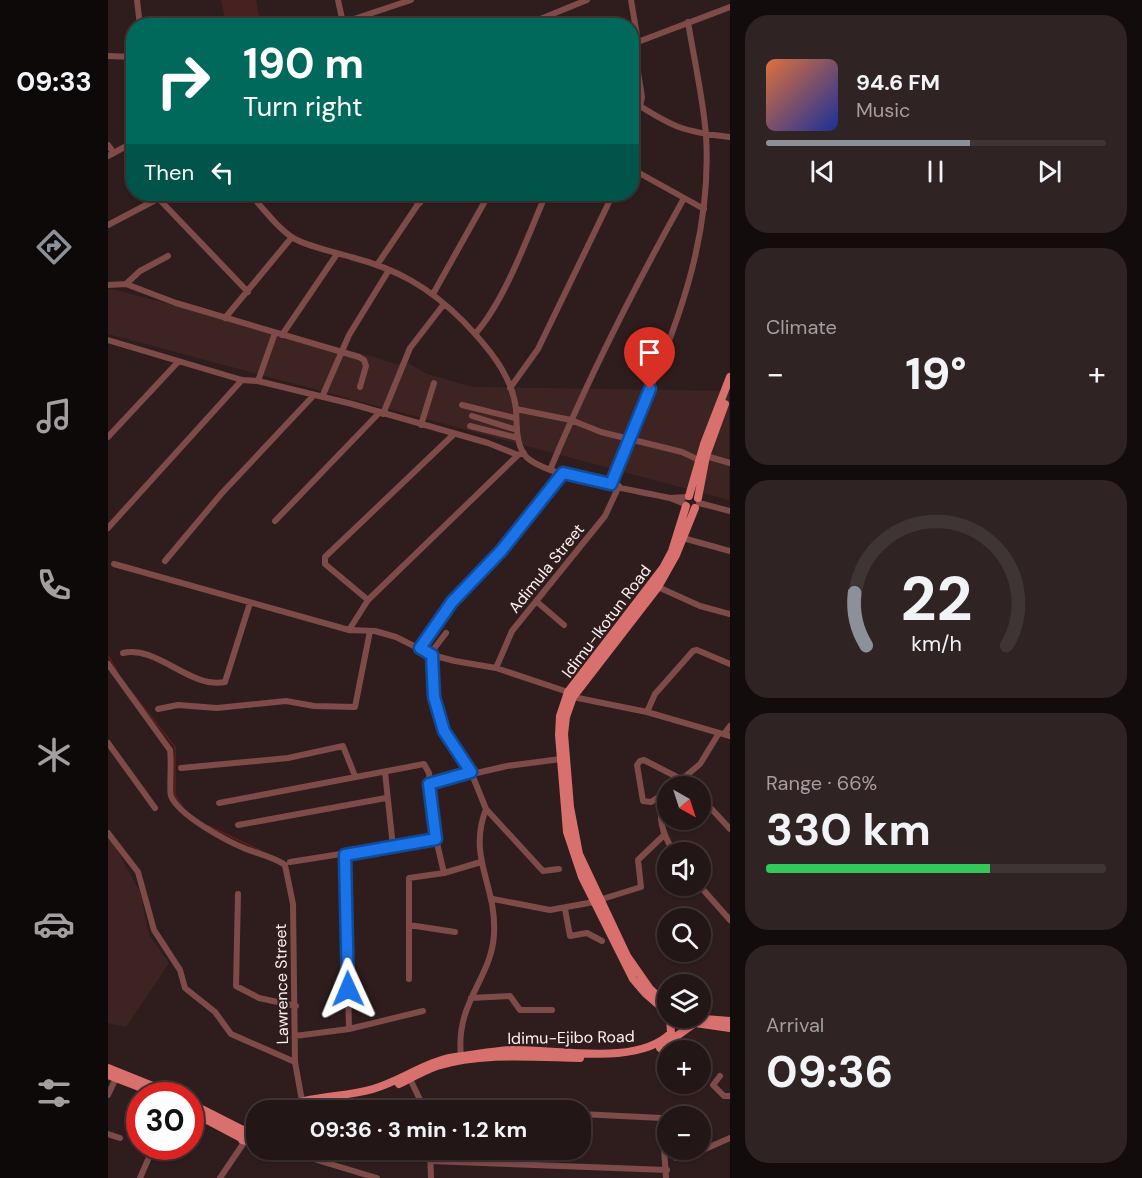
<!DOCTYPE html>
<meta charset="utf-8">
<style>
body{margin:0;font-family:"DM Sans",sans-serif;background:#2f2323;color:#f1f3f6;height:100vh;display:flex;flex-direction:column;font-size:22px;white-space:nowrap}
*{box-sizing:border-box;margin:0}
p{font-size:20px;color:#a39fa1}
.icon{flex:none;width:33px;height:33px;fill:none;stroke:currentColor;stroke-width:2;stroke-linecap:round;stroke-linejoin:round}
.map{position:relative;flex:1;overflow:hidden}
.sheet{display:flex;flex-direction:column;gap:15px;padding:15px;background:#130c0c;width:412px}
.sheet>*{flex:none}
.top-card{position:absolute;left:18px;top:18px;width:513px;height:183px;border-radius:24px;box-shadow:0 2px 4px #0004,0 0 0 2px #403535;background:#00695c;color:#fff;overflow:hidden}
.needle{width:39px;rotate:141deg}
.fabs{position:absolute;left:549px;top:776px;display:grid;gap:12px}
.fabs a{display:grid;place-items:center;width:54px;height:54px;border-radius:50%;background:#231616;box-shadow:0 2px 4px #0004,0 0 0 2px #403535;font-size:30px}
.speed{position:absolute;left:18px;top:1082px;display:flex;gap:12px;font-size:30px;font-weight:700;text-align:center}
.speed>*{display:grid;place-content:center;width:78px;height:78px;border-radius:50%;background:#231616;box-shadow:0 2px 4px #0004,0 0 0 2px #403535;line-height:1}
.speed .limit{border:9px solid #d22;background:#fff;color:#111}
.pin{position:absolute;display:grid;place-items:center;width:51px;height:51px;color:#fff;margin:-62px -26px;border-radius:50% 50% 50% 0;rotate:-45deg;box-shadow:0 0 6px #0007}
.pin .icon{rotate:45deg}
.me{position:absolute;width:66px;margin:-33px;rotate:359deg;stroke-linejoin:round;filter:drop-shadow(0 0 4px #0008)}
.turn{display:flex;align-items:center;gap:21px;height:126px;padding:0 18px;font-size:27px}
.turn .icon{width:78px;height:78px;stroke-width:2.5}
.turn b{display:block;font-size:42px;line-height:51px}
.then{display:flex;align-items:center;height:57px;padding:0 18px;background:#0003;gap:12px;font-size:22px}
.big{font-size:45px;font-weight:700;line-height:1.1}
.sheet .widget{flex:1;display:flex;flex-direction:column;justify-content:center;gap:9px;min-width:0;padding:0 21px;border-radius:24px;background:#2f2323}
.sheet .dial{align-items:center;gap:0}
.dial svg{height:156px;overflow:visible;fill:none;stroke:#403535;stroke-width:7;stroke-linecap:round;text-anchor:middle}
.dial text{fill:#f1f3f6;stroke:none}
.song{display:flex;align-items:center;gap:18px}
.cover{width:72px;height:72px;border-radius:9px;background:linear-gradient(135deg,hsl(20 70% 55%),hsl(230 70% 35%))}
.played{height:6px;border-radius:3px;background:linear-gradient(90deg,#8c9099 60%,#403535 60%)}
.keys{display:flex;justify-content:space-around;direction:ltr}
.heat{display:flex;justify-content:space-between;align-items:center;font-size:33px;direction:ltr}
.charge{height:9px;border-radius:4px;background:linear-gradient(90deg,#34c759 66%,#403535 0)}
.trip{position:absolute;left:138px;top:1100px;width:345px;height:60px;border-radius:24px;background:#231616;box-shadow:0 2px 4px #0004,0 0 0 2px #403535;font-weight:700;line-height:60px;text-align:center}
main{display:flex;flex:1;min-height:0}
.dock{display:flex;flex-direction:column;width:108px;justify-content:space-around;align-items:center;background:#0e0909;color:#a39fa1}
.dock .icon{width:42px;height:42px}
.dock .selected{color:#8c9099}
.dock b{font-size:27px;color:#f1f3f6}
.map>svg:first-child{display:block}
.built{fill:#3d2423}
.green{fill:#48201f}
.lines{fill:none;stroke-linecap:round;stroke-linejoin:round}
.stream{stroke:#5e1e1f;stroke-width:1.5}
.minor{stroke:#7e4b49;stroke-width:6}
.major{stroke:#d8706d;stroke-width:8}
.route-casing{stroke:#114b97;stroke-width:15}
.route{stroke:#1a73e8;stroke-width:10}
.labels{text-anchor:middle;stroke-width:4.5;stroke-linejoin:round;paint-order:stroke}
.street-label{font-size:16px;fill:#fef1f0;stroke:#2f1d1d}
</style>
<main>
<nav class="dock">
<b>09:33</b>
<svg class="icon selected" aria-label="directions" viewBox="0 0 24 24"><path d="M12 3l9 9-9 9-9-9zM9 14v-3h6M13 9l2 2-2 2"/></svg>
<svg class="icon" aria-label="music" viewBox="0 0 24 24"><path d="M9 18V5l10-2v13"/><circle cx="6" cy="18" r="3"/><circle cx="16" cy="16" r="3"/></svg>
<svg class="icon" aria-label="phone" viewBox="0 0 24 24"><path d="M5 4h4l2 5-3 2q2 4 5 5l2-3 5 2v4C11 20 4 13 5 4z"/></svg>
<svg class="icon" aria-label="climate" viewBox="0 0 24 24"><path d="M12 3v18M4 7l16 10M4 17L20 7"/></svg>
<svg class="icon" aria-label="car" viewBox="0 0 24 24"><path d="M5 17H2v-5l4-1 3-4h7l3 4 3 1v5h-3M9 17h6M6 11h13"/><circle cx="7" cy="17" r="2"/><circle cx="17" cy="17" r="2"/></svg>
<svg class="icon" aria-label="filters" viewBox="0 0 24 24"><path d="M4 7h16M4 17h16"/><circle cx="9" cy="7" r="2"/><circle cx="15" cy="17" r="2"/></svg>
</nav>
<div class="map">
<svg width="622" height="1178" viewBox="0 0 622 1178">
<rect width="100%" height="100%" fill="#2f1d1d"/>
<path class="built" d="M0 288 266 357 287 364 300 363 319 374 365 387 621 391V500L0 334Z
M0 839H3L32 892 41 935 61 963 18 1027 0 1023Z"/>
<path class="green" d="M113 0H148L152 21 118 25Z"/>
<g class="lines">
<path class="stream" d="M0 656 9 671
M22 690 67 747V795L75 807
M101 826 153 851"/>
<path class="minor" d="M29 0 32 26
M230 0 235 23
M523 0 529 35 527 53 534 97 532 106
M225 26 303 0
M415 26 479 0
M527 43 622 7
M0 56 26 57
M524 101C563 126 574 132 622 137
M0 145 6 153
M0 156 26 142
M524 169 596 209
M142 194C155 208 170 229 187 239 204 248 224 251 243 257 289 269 321 287 355 321 378 345 404 374 408 409 409 425 407 450 422 460 449 479 527 490 562 498L577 504
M294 194 312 203
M50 198 140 292
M0 225 59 194
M60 256 32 271 18 284 68 303 251 357 256 360 258 366 252 387
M269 265 317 194
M0 285 18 284
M325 294 381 194
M117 318 184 237
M367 334C397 301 420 235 438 194
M174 335 229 254
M0 340 134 380 150 381 244 404 380 443 410 455 416 453
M150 381 167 333
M402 388 430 349 505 194
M214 397 241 335 281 270
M354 405 407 418
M408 409 463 420 493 432 574 452 591 460
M275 414 302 348 336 304
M364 416 409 430
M313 425 326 383
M362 426 410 438
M0 437 70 362
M598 456 622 463
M442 470C481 376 526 288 575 200
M503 484C548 369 606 264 598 135 595 98 586 59 580 22
M562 498 579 497
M591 503 622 511
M167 521 272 412
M0 528 134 380
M575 538 622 551
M57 561 114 493 206 395
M6 564 241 630 267 631 288 637 324 655 347 661 388 668 460 692
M550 587 592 606 622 614
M260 600 217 564V557L345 435
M428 601 456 625
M241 630 260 600 410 455
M312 648 344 602 393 551 455 473
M15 653C49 645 82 689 117 682L142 603
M322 654 338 633
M324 655 326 697 335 731 363 772 378 809 435 871 451 869
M0 664 62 750C64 762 61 791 63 796 71 816 119 841 138 849 151 854 166 857 177 865L185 904 187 1062 194 1101
M388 668 404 631 497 516 511 486
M465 697 539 712 622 736
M50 709 70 705 109 708 178 701 206 706 247 707 262 631
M539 712 547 694 585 651 589 650 622 664
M616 734 622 726
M0 743 47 808
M73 768 180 758 235 746 247 776
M277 772 285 847
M321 784 399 766 453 759
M566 786 592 764 611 733
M560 791 543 802 535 801 529 765 532 761 536 760 575 780
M555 794C550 817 553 832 566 852
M111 803 316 764 321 773 328 839 336 873
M599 804 622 829
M130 825 278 798
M0 833 30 872 46 930 72 970 77 988 107 1012 123 1034 187 1062
M237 855 241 1029
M182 862 328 839
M591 885 622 920
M130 894 128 986 151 998 188 1006
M385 899 442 910 486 902
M491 900 533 887 530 860 555 836
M457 909 462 936 479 933 494 941
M301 925 347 932
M301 979V878L336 873 373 862
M363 998 402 996 412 1010H444
M187 1036 241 1029 315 1011
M353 1056C347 1002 384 978 386 934 389 885 359 858 378 809
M612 1076 605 1085 616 1096H622
M302 1079 317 1110
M0 1095 8 1078
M472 1114 554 1118 558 1178
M0 1134 12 1138
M185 1149 209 1160 269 1178
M322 1149 323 1178
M568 1158 588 1153 622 1138
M322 1161 559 1170
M32 1178 46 1146
M112 1178 137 1141"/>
<path class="major" d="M581 496 596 444 622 377
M590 498 598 456 617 404
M560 1006 542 989 519 956 471 854 462 807 456 734 458 717 465 697 550 587 568 555 587 508
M560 1013 537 993 525 979 474 877 459 832 451 735 452 716 460 692 555 568 564 551 578 506
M567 1017 587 1023 622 1028
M584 1018 622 1021
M552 1048 587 1023
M0 1068 67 1095
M0 1075 52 1095
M291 1084C303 1078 315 1071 329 1066 373 1052 426 1057 472 1058
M82 1103 135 1130
M186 1108 219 1102
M172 1110C200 1095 234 1098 265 1089 296 1080 320 1059 354 1056 370 1054 387 1051 404 1050 449 1049 529 1067 563 1033L562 1017
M82 1111 133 1138
M141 1130 144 1138 139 1141 134 1140 132 1134 135 1130 148 1125"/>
</g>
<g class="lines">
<g class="route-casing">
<path id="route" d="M240 989 237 855 328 839 321 784 363 772 336 731 326 697 324 655 312 648 344 602 393 551 455 473 503 484 542 389"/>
</g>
<use href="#route" class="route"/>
</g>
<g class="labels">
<g class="street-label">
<text transform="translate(438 568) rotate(-51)" y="6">Adimula Street</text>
<text transform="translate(498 621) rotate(-53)" y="6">Idimu-Ikotun Road</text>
<text transform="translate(173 984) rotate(-91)" y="6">Lawrence Street</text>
<text transform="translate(463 1037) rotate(-1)" y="6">Idimu-Ejibo Road</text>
</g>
</g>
</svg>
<div class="fabs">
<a><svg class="needle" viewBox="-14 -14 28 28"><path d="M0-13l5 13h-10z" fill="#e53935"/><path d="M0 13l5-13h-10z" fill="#a39fa1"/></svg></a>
<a><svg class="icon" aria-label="sound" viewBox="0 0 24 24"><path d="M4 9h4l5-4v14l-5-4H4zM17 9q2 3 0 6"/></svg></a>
<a><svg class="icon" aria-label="search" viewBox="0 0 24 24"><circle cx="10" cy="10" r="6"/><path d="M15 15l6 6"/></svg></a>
<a><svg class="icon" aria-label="layers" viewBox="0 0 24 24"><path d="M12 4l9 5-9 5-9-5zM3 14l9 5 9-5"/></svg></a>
<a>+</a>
<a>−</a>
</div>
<div class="speed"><div class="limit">30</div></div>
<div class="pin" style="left:542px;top:389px;background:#d93025"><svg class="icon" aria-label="arrive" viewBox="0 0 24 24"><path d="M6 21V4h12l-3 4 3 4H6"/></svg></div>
<svg class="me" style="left:240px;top:989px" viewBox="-20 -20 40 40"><path d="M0-17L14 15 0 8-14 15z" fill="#1a73e8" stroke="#fff" stroke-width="4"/></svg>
<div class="trip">09:36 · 3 min · 1.2 km</div>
<div class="top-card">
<div class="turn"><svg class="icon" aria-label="right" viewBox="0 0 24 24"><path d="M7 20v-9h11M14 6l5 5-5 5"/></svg><div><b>190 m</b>Turn right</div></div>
<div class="then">Then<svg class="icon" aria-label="left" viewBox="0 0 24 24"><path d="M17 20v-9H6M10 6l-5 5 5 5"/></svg></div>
</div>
</div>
<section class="sheet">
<div class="widget">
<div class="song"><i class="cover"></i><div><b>94.6 FM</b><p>Music</p></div></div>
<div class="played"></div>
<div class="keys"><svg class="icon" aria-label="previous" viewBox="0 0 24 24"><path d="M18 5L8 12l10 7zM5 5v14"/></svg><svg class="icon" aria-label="pause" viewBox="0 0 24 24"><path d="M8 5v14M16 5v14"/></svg><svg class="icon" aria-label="next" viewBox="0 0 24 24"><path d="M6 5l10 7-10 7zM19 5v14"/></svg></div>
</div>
<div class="widget"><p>Climate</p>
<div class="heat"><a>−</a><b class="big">19°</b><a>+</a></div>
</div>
<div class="widget dial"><svg viewBox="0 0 100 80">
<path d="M14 69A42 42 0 1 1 86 69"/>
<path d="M14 69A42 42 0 0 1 8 42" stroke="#8c9099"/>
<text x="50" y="56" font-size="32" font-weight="700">22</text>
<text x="50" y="72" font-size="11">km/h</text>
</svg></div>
<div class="widget"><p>Range · 66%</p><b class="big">330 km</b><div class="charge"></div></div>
<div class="widget"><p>Arrival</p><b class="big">09:36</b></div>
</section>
</main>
